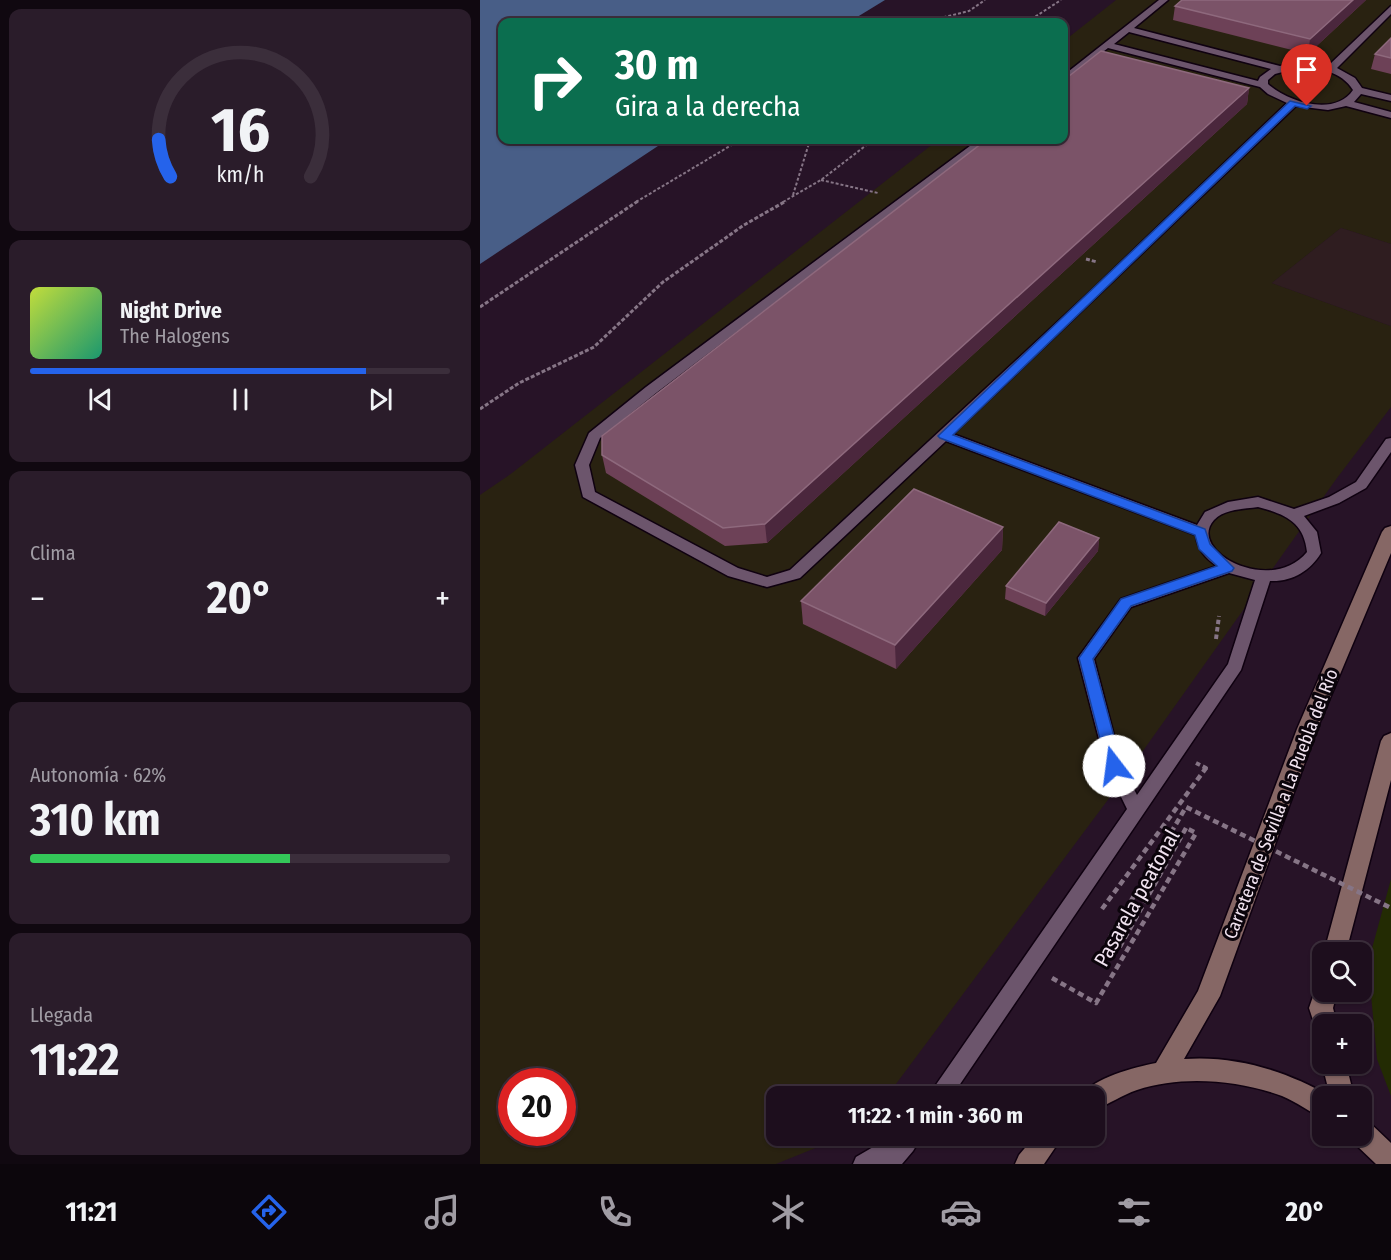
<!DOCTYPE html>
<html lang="es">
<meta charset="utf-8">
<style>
body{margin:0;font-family:"Fira Sans Condensed",sans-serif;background:#2a1c2a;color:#f1f3f6;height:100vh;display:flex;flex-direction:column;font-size:22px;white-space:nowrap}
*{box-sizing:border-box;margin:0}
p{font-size:20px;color:#a09ca4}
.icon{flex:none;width:33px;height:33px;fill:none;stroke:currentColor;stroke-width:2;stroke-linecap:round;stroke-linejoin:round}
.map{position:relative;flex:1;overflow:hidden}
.sheet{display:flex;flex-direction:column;gap:9px;padding:9px;background:#100810;width:480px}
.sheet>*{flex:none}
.guide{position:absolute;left:18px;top:18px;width:570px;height:126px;border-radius:12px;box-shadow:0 2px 4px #0004,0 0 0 2px #3b2e3b;background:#0b6e4f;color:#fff;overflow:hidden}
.fabs{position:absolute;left:832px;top:942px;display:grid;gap:12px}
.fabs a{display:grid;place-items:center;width:60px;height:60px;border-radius:12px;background:#1d0e1d;box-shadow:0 2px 4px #0004,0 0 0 2px #3b2e3b;font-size:30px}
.speed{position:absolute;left:18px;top:1068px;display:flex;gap:12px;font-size:30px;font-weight:700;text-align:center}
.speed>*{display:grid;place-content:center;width:78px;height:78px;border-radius:50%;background:#1d0e1d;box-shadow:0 2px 4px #0004,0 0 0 2px #3b2e3b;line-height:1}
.speed .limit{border:9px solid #d22;background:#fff;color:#111}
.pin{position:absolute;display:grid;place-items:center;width:51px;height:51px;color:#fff;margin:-62px -26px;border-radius:50% 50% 50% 0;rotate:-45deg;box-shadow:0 0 6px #0007}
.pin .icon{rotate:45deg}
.me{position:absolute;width:66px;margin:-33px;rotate:345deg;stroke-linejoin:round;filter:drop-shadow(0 0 4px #0008)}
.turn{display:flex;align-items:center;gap:21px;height:126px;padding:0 18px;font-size:27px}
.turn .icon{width:78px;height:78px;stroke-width:2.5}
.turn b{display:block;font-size:42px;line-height:51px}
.big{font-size:45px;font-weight:700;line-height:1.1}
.sheet .widget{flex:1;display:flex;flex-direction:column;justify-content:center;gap:9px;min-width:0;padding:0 21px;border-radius:12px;background:#2a1c2a}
.sheet .dial{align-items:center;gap:0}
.dial svg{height:156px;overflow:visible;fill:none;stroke:#3b2e3b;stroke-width:7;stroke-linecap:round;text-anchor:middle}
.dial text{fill:#f1f3f6;stroke:none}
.song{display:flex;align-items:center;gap:18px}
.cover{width:72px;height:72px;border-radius:9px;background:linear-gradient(135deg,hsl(70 70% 55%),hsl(160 70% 35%))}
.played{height:6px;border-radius:3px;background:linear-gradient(90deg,#2563eb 80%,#3b2e3b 80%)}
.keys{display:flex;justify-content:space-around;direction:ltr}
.heat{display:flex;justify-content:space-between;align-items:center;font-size:33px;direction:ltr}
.charge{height:9px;border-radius:4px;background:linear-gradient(90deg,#34c759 62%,#3b2e3b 0)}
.trip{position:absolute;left:286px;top:1086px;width:339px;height:60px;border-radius:12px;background:#1d0e1d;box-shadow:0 2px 4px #0004,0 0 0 2px #3b2e3b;font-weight:700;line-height:60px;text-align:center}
.tabs{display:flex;height:96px;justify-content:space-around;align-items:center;background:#0c060c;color:#a09ca4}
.tabs .icon{width:42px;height:42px}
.tabs .active{color:#2563eb}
.tabs b{font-size:27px;color:#f1f3f6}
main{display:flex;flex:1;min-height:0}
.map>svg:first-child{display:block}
.commercial{fill:#292211;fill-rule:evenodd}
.education{fill:#2f1d20}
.green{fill:#232b03}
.water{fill:#485e87}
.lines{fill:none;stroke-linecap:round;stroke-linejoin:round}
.lane-casing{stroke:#0f0110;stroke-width:3}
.secondary-casing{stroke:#0f0110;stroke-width:3}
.path-far3{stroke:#867586;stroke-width:2;stroke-dasharray:3 2;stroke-linecap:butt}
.path-far2{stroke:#867586;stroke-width:3;stroke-dasharray:4 2;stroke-linecap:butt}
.path-far1{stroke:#867586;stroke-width:4;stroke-dasharray:4.5 3;stroke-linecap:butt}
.path{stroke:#867586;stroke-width:4.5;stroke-dasharray:6 4;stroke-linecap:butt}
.lane{fill:#6c556c;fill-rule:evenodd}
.secondary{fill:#866765;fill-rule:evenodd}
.path-bridge{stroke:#867586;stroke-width:4.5;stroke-dasharray:6 4;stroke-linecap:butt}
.wall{fill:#6d4157}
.shaded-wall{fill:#4b273d}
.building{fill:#7b5368;stroke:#8e697d;stroke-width:1.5}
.route{fill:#2563eb;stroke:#184099;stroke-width:1.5}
.labels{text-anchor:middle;stroke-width:6;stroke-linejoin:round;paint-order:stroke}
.street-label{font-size:18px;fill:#f1e3f0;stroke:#0b040b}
.near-street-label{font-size:21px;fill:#f1e3f0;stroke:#0b040b}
</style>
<main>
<section class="sheet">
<div class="widget dial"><svg viewBox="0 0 100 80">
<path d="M14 69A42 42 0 1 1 86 69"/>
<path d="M14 69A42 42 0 0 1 8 50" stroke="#2563eb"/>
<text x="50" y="56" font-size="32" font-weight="700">16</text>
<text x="50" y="72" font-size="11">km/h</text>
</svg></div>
<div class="widget">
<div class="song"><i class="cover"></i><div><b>Night Drive</b><p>The Halogens</p></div></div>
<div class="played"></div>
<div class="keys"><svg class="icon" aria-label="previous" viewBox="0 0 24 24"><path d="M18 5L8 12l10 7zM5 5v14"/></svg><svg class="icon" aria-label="pause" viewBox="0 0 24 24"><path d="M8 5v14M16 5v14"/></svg><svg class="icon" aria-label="next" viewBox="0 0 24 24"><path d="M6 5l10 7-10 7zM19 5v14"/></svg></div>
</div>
<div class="widget"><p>Clima</p>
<div class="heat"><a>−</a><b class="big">20°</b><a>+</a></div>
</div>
<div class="widget"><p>Autonomía · 62%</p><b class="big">310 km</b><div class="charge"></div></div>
<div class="widget"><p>Llegada</p><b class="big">11:22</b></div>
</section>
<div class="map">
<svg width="911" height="1164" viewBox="0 0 911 1164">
<rect width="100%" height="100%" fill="#271327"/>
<path class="commercial" d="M636 0H911V244L861 228 792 283 911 326V407L857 478 633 793 407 1096H297V1136H365L296 1164H0V495L32 473 458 140H584V41ZM32 1082H82V1132H32Z"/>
<path class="education" d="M861 228 911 244V326L792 283Z"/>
<path class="green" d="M911 879V1096L897 1059 888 963Z"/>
<path class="water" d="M0 0H405L369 22H22V140H187L0 264Z"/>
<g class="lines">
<g class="lane-casing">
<path id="lane" d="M679 0H688L654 28 800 66 818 62 849 65 911 6V14L857 68 875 78 882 88 911 95V101L881 94 874 102 911 112V118L866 106 848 110 816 106 473 434 717 525 725 512 748 502 778 497 814 509 849 497 876 482 906 439 911 438V452L886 488 859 503 824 516 837 532 841 553C830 571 812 582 790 581L761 670 472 1096H450L453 1089 647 809 626 766 598 658 641 599 737 566C726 559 717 549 716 535L466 441 320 578 287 587 248 576 103 497 95 465 109 433 166 387 498 140H509L176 393 120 438 109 465 115 492 258 568 287 577 310 570 612 290 807 103 788 94 780 87 628 48 584 82V75ZM649 32 791 69 780 77 778 81 634 44ZM818 68C840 68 861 71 873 90 855 117 808 102 788 84V80L795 74ZM778 507C805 514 824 522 827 552 791 596 706 551 734 520 744 509 764 509 778 507ZM749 573 775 580 748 664 657 795 642 766 614 659 651 607Z
M412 1136H442L433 1151 422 1164H373L376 1157Z"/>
</g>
<g class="secondary-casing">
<path id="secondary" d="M911 526V553L837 729 740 996 704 1059C755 1055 806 1071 850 1096L842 1064 843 1061V1064H866L874 1096H843V1118C829 1112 817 1102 802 1096 758 1080 702 1075 657 1090 642 1095 629 1104 615 1110V1096H603C611 1078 656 1067 676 1063L718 991 817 729 902 532 905 528Z
M911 733V780L866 952H844L901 741 904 736Z
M843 982V992H857L853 1008 857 1024H843V1034L837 1032 829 1008 837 985Z
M882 1121 891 1124 911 1143V1164H896L873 1142 870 1136H882Z
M555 1136H583L564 1164H535L539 1155Z"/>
</g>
<path class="path-far3" d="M444 22 489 11 505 0
M547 22 581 0
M341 180 398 193
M313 195 330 140
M156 202 260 140
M303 202 341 180 393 140"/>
<path class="path-far2" d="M606 259 617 262
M0 307 158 201
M0 409 39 383 114 347 183 282 264 225 306 201"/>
<path class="path-far1" d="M736 639 739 616
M716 763 726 768 725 770"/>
<path class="path" d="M622 909 726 768
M572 978 616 1003 716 833 706 828"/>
<use href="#lane" class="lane"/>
<use href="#secondary" class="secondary"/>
<path class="path-bridge" d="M706 828 638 950 627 942 706 807 911 908"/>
</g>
<path class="wall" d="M886 0 828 54 693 20 695 6Z
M911 38V74L891 69 895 54Z
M769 88 767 104 287 543 245 546 126 473 122 455Z
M523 527 522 550 416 669 323 624 321 601Z
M619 538 618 551 565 616 525 599 526 586Z"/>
<path class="shaded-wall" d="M873 0H886L828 54 830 39Z
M769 88 767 104 287 543 285 524Z
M523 527 522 550 416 669 415 645Z
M619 538 618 551 565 616 566 603Z"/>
<path class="building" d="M702 0H873L830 39 695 6Z
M911 38V58L895 54Z
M621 51 769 88 285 524 243 528 122 455V436L506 140H584V80Z
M434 489 523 527 415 645 321 601Z
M579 522 619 538 566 603 526 586Z"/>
<path class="route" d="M810 101 831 106 827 109 815 106 473 435 725 529 730 544 754 568 752 571 651 606 613 659 642 766 640 771H629L627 766 599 658 641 599 737 566 719 549 715 535 460 438 458 436Z"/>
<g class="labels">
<g class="street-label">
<text transform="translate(801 804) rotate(-69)" y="6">Carretera de Sevilla a La Puebla del Río</text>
</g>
<g class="near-street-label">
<text transform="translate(657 898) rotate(-61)" y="7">Pasarela peatonal</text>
</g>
</g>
</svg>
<div class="fabs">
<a><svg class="icon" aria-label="search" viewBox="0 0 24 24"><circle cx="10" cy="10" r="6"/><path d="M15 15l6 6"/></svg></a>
<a>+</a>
<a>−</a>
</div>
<div class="speed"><div class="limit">20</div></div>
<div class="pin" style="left:827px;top:106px;background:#d93025"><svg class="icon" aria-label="arrive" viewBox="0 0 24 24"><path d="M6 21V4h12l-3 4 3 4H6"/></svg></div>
<svg class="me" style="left:634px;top:766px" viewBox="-20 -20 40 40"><circle r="19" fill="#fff"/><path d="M0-13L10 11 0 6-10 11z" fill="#2563eb"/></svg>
<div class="trip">11:22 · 1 min · 360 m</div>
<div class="guide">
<div class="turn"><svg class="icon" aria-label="right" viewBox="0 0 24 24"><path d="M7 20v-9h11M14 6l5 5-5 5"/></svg><div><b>30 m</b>Gira a la derecha</div></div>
</div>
</div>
</main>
<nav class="tabs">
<b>11:21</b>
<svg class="icon active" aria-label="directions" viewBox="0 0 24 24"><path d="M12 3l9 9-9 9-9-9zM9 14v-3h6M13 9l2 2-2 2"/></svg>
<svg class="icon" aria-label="music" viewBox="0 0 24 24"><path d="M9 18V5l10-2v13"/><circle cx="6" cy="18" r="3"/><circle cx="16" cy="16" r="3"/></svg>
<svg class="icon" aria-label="phone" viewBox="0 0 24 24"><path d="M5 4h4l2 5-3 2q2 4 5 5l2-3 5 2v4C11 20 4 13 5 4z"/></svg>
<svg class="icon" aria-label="climate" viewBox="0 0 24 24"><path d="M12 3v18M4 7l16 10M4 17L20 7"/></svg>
<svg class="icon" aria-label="car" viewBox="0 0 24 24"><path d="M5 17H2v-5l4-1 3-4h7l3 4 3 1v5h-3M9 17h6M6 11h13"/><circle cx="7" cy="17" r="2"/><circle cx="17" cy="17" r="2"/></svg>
<svg class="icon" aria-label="filters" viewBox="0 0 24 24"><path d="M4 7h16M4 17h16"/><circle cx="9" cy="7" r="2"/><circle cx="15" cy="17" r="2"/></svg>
<b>20°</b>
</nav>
